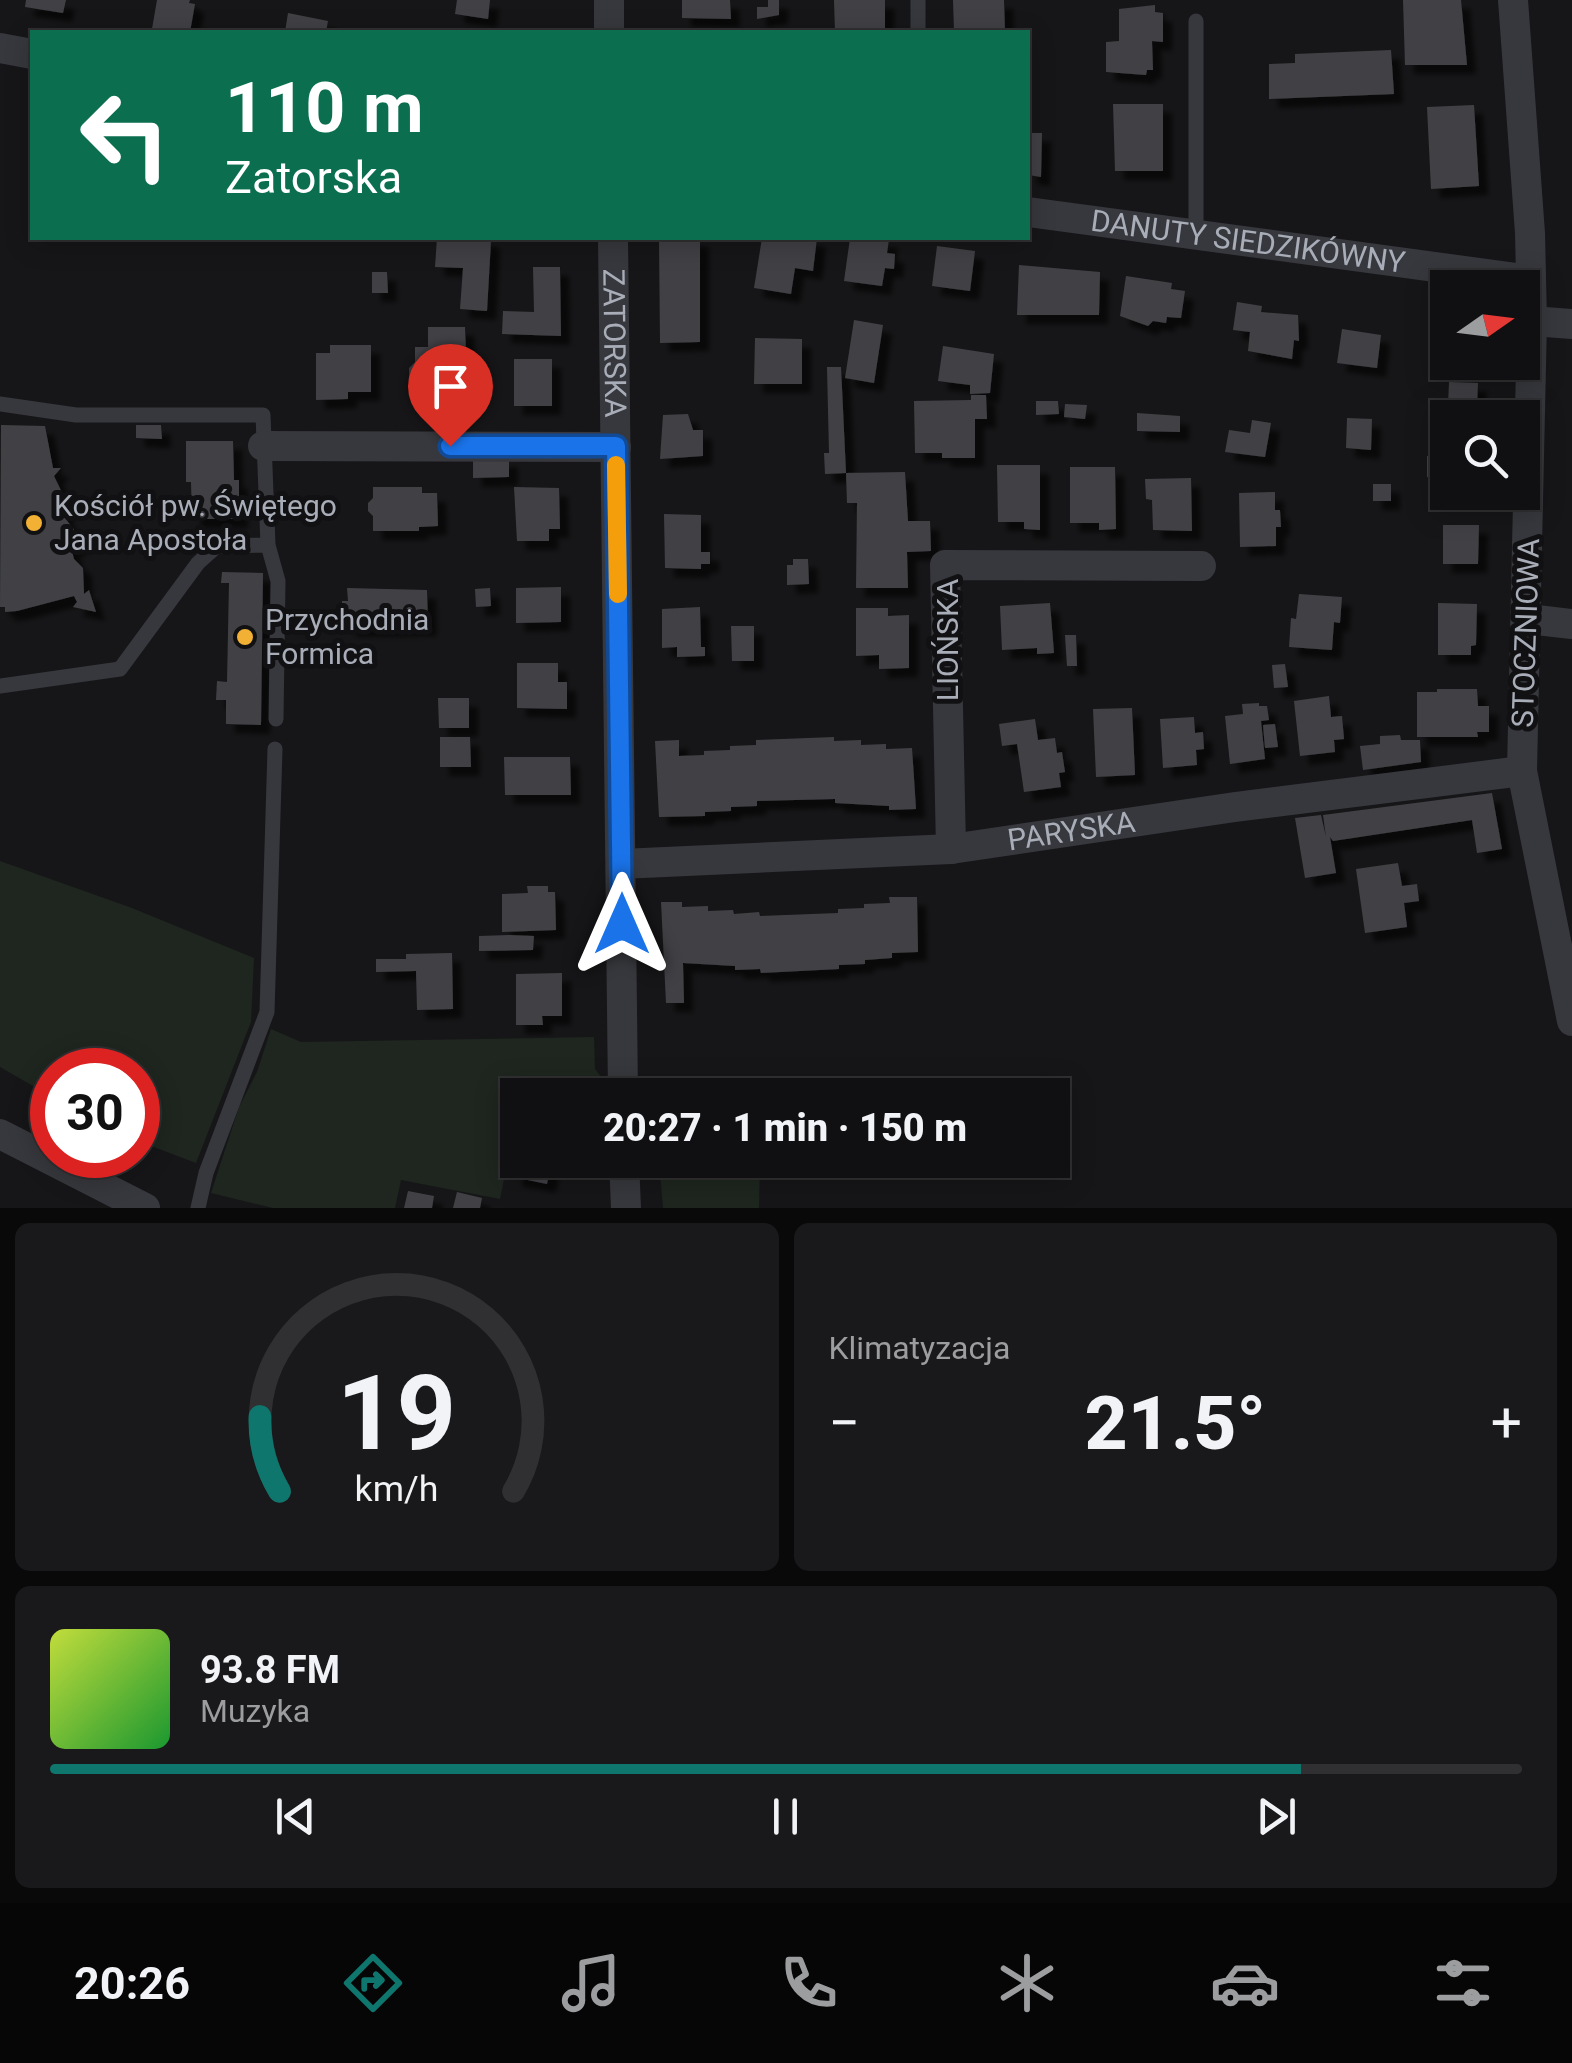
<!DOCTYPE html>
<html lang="pl">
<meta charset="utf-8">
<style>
body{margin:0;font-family:Roboto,sans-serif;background:#19191b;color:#f1f3f6;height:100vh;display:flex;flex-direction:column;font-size:38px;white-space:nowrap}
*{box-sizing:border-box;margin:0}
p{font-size:32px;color:#9c9d9f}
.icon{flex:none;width:55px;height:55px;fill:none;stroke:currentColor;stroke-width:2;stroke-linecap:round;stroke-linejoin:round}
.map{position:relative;height:1208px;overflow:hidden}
.sheet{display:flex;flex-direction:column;gap:15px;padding:15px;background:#09090a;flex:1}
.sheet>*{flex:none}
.hud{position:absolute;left:30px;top:30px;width:1000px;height:210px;border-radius:0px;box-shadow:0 5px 25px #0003,0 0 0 2px #303032;background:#0b6e4f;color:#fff;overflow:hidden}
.needle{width:65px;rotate:76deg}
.buttons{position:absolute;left:1430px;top:270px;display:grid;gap:20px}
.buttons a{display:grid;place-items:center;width:110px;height:110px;border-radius:0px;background:#101012;box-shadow:0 5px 25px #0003,0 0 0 2px #303032;font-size:50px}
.speed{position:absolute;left:30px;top:1048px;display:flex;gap:20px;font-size:50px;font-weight:700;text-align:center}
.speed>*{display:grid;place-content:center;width:130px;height:130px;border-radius:50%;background:#101012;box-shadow:0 5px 25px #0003,0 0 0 2px #303032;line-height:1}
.speed .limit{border:15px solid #d22;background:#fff;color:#111}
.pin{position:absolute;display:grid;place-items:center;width:85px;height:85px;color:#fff;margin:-102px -42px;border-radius:50% 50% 50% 0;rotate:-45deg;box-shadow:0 0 10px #0007}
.pin .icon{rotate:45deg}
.me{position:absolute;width:110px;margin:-55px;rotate:0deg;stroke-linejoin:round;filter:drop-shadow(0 0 8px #0008)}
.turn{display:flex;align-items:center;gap:35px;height:210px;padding:0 30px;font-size:45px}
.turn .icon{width:130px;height:130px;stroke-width:2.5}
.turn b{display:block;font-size:70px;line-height:85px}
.big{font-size:75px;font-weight:800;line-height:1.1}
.sheet .card{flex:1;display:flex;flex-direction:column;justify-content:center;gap:15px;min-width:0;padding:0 35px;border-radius:15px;background:#19191b}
.sheet .dial{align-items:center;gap:0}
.dial svg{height:260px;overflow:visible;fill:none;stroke:#303032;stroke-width:7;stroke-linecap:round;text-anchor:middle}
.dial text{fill:#f1f3f6;stroke:none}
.song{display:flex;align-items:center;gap:30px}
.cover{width:120px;height:120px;border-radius:15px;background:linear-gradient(135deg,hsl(70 70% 55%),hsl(130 70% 35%))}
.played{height:10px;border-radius:5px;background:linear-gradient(90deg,#0f766e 85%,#303032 85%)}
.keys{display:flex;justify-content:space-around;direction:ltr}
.heat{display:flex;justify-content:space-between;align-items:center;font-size:55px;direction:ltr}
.sheet .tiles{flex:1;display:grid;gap:15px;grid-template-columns:1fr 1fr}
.card:last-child{grid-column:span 2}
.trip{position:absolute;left:500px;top:1078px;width:570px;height:100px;border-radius:0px;background:#101012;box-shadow:0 5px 25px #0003,0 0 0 2px #303032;font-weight:800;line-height:100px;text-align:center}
.menu{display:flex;height:160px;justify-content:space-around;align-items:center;background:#060607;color:#9c9d9f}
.menu .icon{width:70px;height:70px}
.menu .active{color:#0f766e}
.menu b{font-size:45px;color:#f1f3f6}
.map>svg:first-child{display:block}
.green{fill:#1e261f}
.building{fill:#404145;filter:url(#shadow)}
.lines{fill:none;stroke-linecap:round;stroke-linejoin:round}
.lane{stroke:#37383d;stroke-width:15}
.street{stroke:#37383d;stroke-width:30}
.route-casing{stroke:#114b97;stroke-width:25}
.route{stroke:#1a73e8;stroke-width:18}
.slow{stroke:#f59e0b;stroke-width:18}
.poi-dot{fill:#f2b134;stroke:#111113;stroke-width:4}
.labels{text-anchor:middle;stroke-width:10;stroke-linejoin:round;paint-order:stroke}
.street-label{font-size:30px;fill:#a8adb8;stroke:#111113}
.poi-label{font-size:30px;fill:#a8adb8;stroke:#111113;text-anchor:start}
</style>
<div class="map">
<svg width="1572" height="1208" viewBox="0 0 1572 1208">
<defs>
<filter id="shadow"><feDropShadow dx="9" dy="9" stdDeviation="2.5" flood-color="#0009"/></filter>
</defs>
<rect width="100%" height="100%" fill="#161618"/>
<path class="green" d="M0 861 132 908 254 958 251 1022 196 1163 138 1141V1070H52V1097L0 1067Z
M271 1029 301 1042 594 1037 595 1069 602 1078 601 1095H518L517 1149 510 1148 500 1199 401 1180 395 1208H273L211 1193 239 1107 257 1072Z
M659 1160H760L759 1208H663Z"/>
<path class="building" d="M26 0H66L63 13 25 7Z
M157 0H190L189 3 195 4 190 32 152 29Z
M457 0H490L488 19 455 14Z
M682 0H730L731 19 682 18Z
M768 0H779V15L757 19V7H768Z
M834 0H885V32H835Z
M953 0H1004L1005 32H954Z
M1403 0H1461L1467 65H1405Z
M1155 5V12L1163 13V42L1152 41 1153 70H1147L1146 75 1106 72V42L1119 41V9Z
M288 13 328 21 326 32H285Z
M1391 50 1394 94 1269 99V64L1295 63V54Z
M1113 104H1163V171H1115Z
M1474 105 1479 186 1431 189 1427 107Z
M1028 133H1042L1041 177 1028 175Z
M437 238H488L491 241 487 311 460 309 463 268 435 267Z
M659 238H700V342L660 343Z
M762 238H817L813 271 795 268 791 294 754 288Z
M850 238 889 239 887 253 895 254 894 269 885 268 882 286 844 281Z
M937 246 975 251 970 291 932 286Z
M1019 265 1100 272 1099 315H1017Z
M533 267H560L561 336 502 334 503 311 534 312Z
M372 272H387L388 293H372Z
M1126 276 1172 283 1171 289 1185 291 1181 318 1167 317 1166 323 1153 321 1148 326 1120 316Z
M1237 302 1262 306 1261 312 1298 315 1299 341 1294 340 1292 359 1248 351 1250 332 1233 330Z
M854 320 883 325 874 383 845 378Z
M1445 324H1448V361H1429L1430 334 1444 335Z
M428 327H465L466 354H472L473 399H415V384L409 377V368L415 362V347H428Z
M1342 329 1381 335 1377 368 1337 363Z
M755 338 802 339V384H754Z
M330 345H371V392H348V399L316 400V353H330Z
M943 346 994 354 990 393 970 394V385L938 381Z
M514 359H552V406H514Z
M827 367H841L846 473 825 474 824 453H829Z
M1449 382 1478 383 1477 406 1448 405Z
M971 395H986L987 419H975V458H942V453H915L914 401 971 400Z
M1036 401H1058L1059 414 1036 415Z
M1065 404 1087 405 1085 419 1064 417Z
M1137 413 1180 416V432L1137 431Z
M688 414 693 430H703V456L660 459 663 415Z
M1442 417 1448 418V493H1440V477H1427V456H1441Z
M1347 418 1372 419 1371 450 1346 448Z
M1252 420 1271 423 1265 457 1225 452 1229 430 1250 433Z
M1 425 45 426 53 468H61L54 476 69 507 63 513 65 518 75 531 79 546 71 547 74 559 83 568 84 594 89 590 96 612 73 607 77 602 74 596 17 611 5 612V607H0Z
M136 425H161L162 439 136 438Z
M186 441H233L234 480H239V519H192L191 482H186Z
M509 458V477L473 478V459Z
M997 465H1040V530L1024 529V522H998Z
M1070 467H1115L1116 529 1099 530V523H1070Z
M905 472 908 521H930L931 551 907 552 908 588H856L857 503H847L846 473Z
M1191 478 1192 531 1153 530 1152 500 1146 499 1145 479Z
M1373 484H1391V501H1373Z
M373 487H422V493H437L438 526 419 527V531H373V516L368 511V503L373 498Z
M514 487 559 488 560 529H549V541H517Z
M1275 492V510H1280L1281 527H1276V546L1240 547 1239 493Z
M664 514 701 515V552H710V564H701V569L665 568Z
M1443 525H1479L1478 564H1443Z
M793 559H808L809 584 787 585V565H793Z
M222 572 263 573 261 725 226 724V700H216L217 681 227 682 229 583H221Z
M561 587V622L516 623V588Z
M347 588 427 590 428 627 347 628 348 619H342V601H348Z
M490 588 491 606 476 607 475 589Z
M1299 594 1342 597 1340 623 1334 622 1332 650 1289 647 1291 618 1296 619Z
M1050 603 1054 653 1037 654V648L1002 650 1000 606Z
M1438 603 1477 604 1476 645 1471 646V655H1438Z
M700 607 701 647H705V656L677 657V647L662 648V609Z
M856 608H888V616L909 615V668L879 669V655L856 656Z
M731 626H754V661H732Z
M1065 635H1076L1077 666H1067Z
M517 663H558V682H567V709L517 708Z
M1285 664 1288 687 1274 688 1272 665Z
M1437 689H1477L1478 706H1489V732H1477L1478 737H1417V692H1437Z
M1329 696 1331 717 1342 716 1344 739 1334 740 1335 752 1300 756 1294 701Z
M438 698H469V728H439Z
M1259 703V706H1267L1269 720 1261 721 1265 759 1230 764 1225 716 1243 714 1242 704Z
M1132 708 1135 775 1096 777 1093 709Z
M1194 717 1195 733 1203 732 1204 749 1196 750 1197 765 1163 768 1160 719Z
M1035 719 1038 740 1055 738 1057 753 1062 752 1065 772 1059 773 1061 787 1024 792 1017 744 1002 746 999 724Z
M1275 724 1278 747 1265 748 1263 725Z
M1400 735 1401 740H1420L1421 762 1363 770 1360 746 1380 744V736Z
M440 737H470L471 767H440Z
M834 737V741L861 740V745L886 744V749L912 748 916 809 889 810V806L835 803V799L757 801V806L731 807V811L705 812V816L659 817 655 741 679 740V756L704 755V751L730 750V746L756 745V740Z
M504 757H570L571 795H505Z
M1492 793 1502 849 1477 853 1472 820 1333 841 1330 837 1336 873 1305 878 1295 818 1321 815 1326 837 1323 815Z
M1398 863 1402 886 1417 884 1419 901 1404 903 1407 927 1365 933 1356 869Z
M527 886H548V892H555L556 930 502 932V894L528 893Z
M889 897H917L918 952 892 953V958L865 960V964L839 965V969L761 973 760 969 735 970V966L683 963 684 1003H666L661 902H682V907L708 906V911L733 910 734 914 759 912 760 916 838 913V909L864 908V904L890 903Z
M509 935 534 936 533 950 479 951V936Z
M452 953 453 1009 417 1010 416 971 376 972V959H406V954Z
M562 973V1016H542L543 1025H516V974Z
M516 1160 551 1163 547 1184 513 1177Z
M408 1191 434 1196 432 1208H404Z
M457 1192 482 1198 480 1208H453Z"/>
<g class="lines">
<path class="lane" d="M918 0V32
M1196 234V21
M0 404 76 415H263L268 545 278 581 276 719
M0 686 120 669 198 563 217 546 268 545
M198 1208 206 1173 267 1012 275 749"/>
<g class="street">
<path d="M609 0V32"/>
<path d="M1513 0 1530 233 1532 321 1522 771 1572 1021"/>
<path d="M0 48 32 54"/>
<path id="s1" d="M1028 212 1531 280"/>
<path id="s2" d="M613 238 623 1095"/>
<path d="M1532 321 1572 324"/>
<path d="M263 446 616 447"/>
<path d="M1528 619 1572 624"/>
<path d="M951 849 945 565 1201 566"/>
<path id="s3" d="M621 864 951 849 1235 807 1522 771"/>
<path d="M0 1134 145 1208"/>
<path d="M624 1160 626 1208"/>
</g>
</g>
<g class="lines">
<g class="route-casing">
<path id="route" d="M450 446H616L622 924"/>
</g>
<use href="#route" class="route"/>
<path class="slow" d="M616 465 618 594"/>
</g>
<g class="poi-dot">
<circle cx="34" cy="523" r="10"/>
<circle cx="245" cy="637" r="10"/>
</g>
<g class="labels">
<g class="street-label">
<text dy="10" stroke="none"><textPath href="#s1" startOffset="222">DANUTY SIEDZIKÓWNY</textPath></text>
<text dy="10" stroke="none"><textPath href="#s2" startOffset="105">ZATORSKA</textPath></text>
<text transform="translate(1526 633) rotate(-88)" y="10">STOCZNIOWA</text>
<text transform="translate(948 640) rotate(-90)" y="10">LIOŃSKA</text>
<text dy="10" stroke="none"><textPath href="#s3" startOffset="452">PARYSKA</textPath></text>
</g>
<g class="poi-label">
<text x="54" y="516">Kościół pw. Świętego<tspan x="54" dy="34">Jana Apostoła</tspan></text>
<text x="265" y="630">Przychodnia<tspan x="265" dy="34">Formica</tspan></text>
</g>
</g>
</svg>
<div class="buttons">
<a><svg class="needle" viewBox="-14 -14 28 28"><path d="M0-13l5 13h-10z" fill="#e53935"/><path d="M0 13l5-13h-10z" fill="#9c9d9f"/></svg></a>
<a><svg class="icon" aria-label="search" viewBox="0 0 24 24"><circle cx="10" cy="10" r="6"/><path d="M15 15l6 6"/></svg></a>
</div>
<div class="speed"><div class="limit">30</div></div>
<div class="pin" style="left:450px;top:446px;background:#d93025"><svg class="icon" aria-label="arrive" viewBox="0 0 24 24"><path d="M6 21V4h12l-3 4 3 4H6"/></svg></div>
<svg class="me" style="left:622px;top:924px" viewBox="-20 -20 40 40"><path d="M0-17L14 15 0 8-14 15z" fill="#1a73e8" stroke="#fff" stroke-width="4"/></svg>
<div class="trip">20:27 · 1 min · 150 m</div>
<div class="hud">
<div class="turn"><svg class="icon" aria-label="left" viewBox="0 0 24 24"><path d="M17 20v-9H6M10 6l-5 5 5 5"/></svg><div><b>110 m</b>Zatorska</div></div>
</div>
</div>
<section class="sheet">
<div class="tiles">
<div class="card dial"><svg viewBox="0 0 100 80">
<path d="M14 69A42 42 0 1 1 86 69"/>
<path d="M14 69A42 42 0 0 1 8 46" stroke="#0f766e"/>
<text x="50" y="56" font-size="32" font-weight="700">19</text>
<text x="50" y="72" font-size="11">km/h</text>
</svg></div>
<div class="card"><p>Klimatyzacja</p>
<div class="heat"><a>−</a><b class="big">21.5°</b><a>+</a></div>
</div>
<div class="card">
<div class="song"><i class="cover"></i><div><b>93.8 FM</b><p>Muzyka</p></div></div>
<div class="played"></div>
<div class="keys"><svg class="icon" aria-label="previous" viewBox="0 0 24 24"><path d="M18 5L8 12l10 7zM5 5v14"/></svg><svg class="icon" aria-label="pause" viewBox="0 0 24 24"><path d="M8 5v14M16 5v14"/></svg><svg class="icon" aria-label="next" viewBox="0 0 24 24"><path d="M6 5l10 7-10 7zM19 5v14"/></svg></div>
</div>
</div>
</section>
<nav class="menu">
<b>20:26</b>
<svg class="icon active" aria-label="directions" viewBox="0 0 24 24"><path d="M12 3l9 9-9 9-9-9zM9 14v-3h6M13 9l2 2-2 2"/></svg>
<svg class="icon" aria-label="music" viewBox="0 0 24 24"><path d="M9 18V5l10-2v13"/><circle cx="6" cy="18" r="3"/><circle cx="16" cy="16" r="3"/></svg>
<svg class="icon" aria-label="phone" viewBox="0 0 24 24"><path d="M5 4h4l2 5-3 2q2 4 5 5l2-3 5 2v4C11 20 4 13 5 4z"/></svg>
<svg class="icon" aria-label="climate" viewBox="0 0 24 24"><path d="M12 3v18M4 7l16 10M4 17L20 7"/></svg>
<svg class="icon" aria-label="car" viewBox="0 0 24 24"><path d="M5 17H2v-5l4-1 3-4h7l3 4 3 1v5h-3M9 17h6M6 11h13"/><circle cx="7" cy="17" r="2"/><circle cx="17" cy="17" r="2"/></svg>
<svg class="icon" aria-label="filters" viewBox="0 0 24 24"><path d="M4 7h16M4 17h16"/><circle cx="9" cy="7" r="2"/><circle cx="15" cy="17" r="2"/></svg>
</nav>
